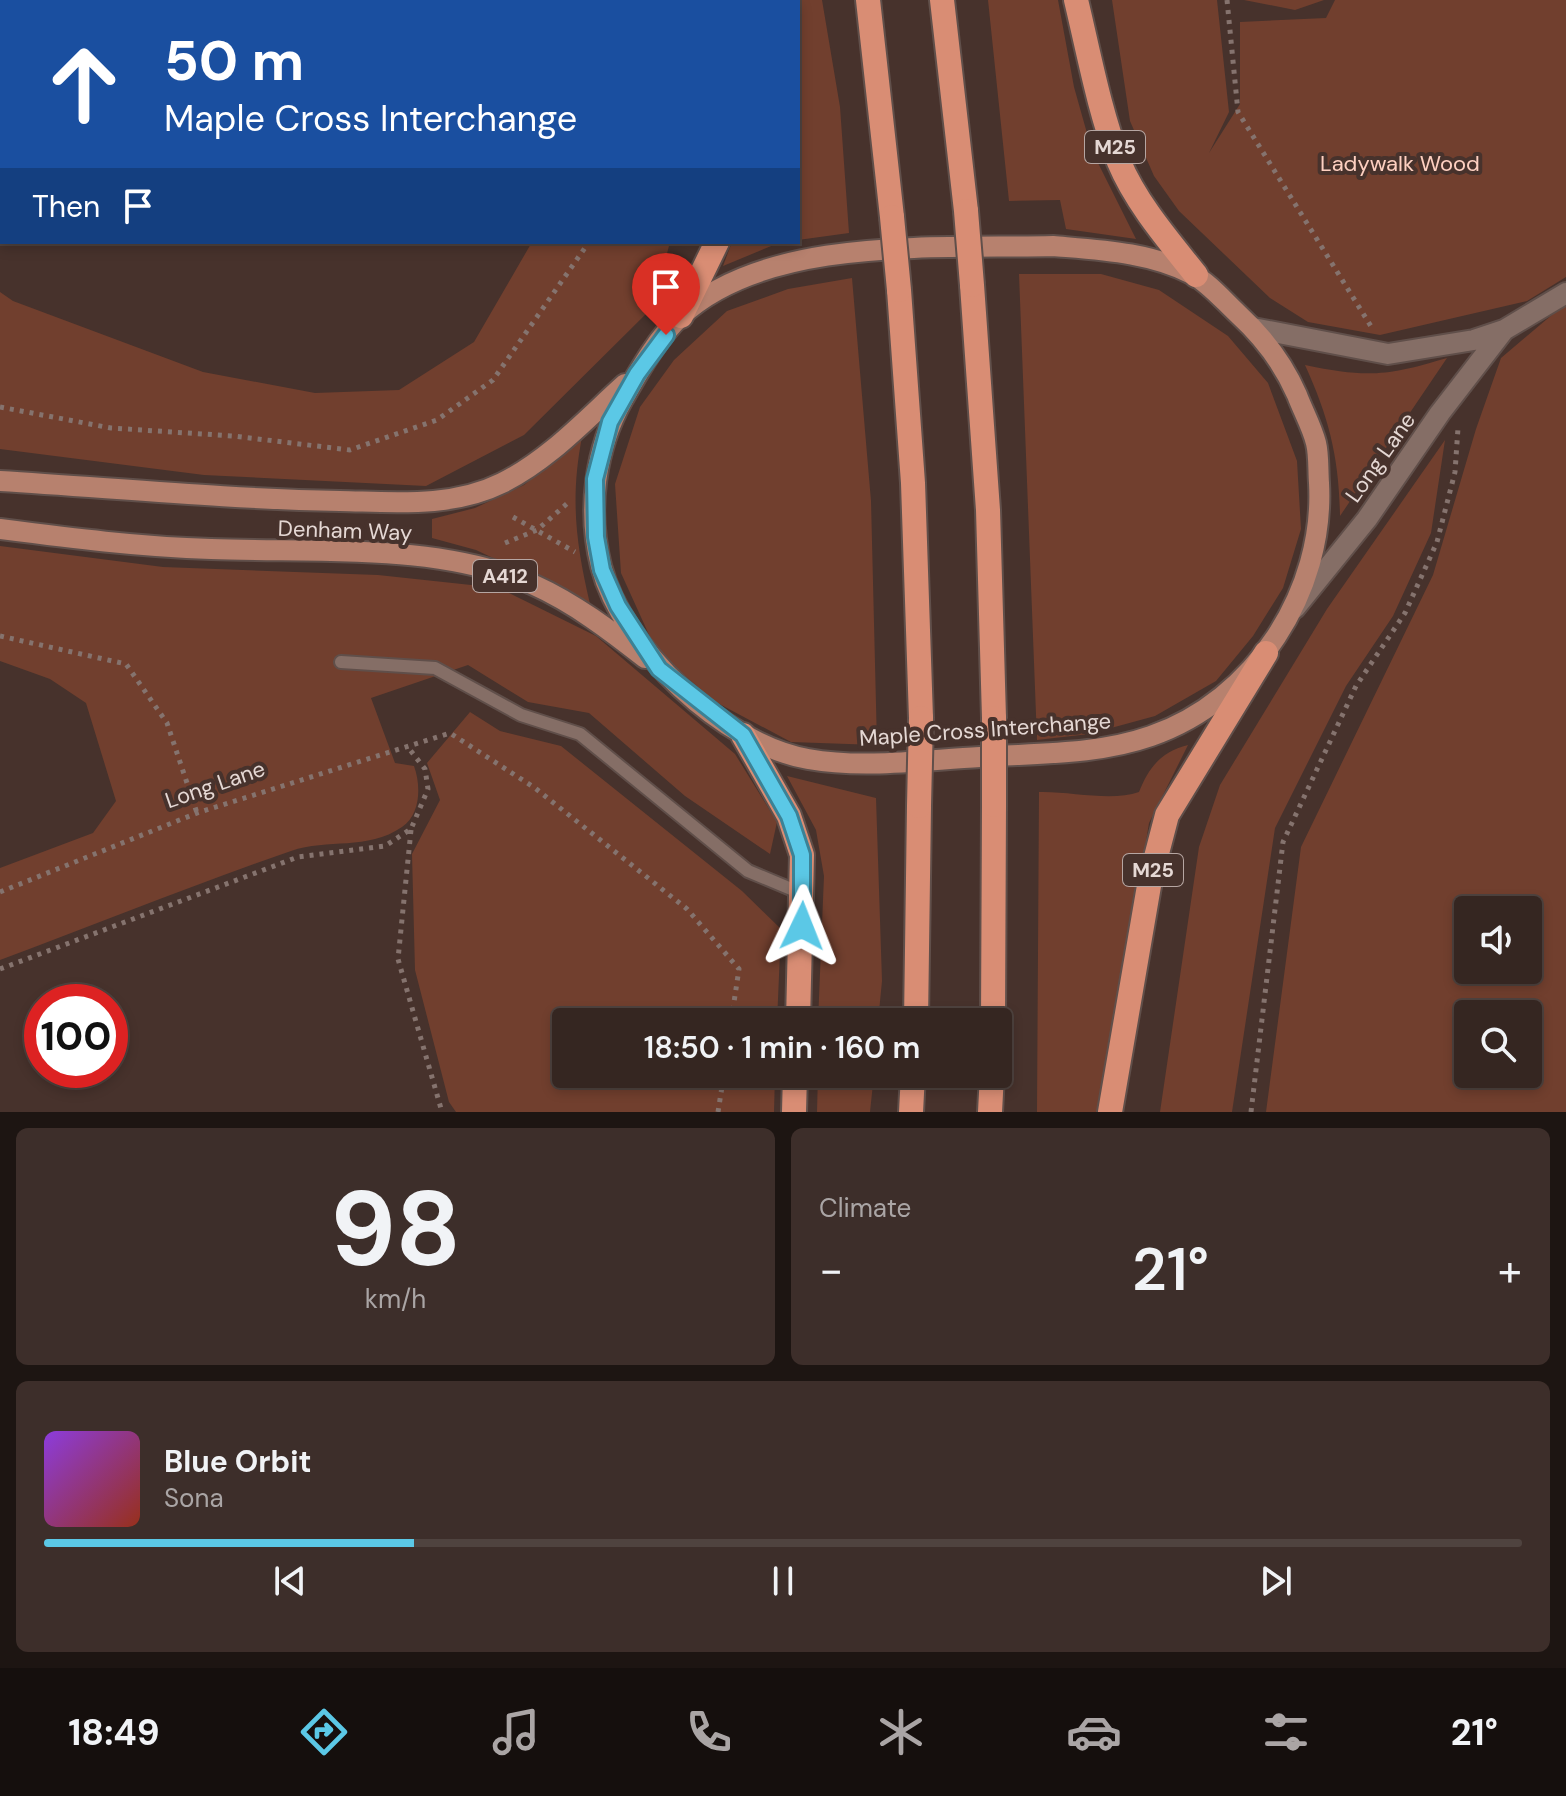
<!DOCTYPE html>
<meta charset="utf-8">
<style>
body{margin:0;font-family:"DM Sans",sans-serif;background:#3d2e2a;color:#f1f3f6;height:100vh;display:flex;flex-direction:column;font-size:30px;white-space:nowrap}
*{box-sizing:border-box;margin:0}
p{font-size:26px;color:#aaa5a5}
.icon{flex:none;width:44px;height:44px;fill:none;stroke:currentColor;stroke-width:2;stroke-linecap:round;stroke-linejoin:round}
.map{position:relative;height:1112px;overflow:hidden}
.side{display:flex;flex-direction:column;gap:16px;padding:16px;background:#1d1512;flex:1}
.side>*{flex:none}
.hud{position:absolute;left:0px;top:0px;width:800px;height:244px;box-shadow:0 4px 12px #0003,0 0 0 2px #4f433f;background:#1a4fa0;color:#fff;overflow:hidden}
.fabs{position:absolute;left:1454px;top:896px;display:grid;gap:16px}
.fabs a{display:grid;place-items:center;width:88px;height:88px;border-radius:8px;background:#352621;box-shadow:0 4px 12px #0003,0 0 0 2px #4f433f;font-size:40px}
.speed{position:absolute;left:24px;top:984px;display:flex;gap:16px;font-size:40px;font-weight:700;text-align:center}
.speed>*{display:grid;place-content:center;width:104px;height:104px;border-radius:50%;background:#352621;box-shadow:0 4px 12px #0003,0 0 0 2px #4f433f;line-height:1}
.speed .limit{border:12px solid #d22;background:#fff;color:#111}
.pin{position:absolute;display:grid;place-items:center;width:68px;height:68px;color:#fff;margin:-82px -34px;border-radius:50% 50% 50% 0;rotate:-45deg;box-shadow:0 0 8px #0007}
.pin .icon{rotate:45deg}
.me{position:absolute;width:88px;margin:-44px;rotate:2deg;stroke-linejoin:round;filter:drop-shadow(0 0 6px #0008)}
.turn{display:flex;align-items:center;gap:28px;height:168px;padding:0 32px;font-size:36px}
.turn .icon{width:104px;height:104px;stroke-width:2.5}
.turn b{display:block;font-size:56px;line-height:68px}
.then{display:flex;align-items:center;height:76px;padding:0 32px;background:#0003;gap:16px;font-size:30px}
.big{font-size:60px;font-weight:600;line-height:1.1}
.side .tile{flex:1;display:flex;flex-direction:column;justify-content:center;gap:12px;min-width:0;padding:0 28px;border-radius:12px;background:#3d2e2a}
.side .dial{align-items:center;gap:0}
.dial b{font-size:104px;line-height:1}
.song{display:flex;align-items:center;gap:24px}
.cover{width:96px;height:96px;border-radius:12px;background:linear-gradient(135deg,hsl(270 70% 55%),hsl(10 70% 35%))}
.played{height:8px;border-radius:4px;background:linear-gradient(90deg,#5bc8e6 25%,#4f433f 25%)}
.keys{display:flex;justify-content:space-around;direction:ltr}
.heat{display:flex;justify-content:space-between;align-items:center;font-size:44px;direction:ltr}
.side .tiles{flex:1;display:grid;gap:16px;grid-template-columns:1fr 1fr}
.tile:last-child{grid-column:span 2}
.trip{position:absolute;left:552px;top:1008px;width:460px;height:80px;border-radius:8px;background:#352621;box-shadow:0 4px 12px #0003,0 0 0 2px #4f433f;font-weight:600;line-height:80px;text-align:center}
.menu{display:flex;height:128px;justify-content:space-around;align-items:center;background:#150f0d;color:#aaa5a5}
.menu .icon{width:56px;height:56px}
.menu .selected{color:#5bc8e6}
.menu b{font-size:36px;color:#f1f3f6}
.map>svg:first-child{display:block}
.green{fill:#713f2e;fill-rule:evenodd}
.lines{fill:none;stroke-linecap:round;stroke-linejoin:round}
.service-casing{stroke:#604f4a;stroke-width:16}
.tertiary-casing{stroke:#604f4a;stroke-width:24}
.primary-casing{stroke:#604f4a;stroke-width:24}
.motorway-casing{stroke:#604f4a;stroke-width:28}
.path{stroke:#85736e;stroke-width:5;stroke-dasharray:4 6;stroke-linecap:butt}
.service{stroke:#856e66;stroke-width:12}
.tertiary{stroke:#856e66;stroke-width:20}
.primary{stroke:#b7816e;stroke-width:20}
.motorway{stroke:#d98d74;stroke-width:24}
.motorway-bridge-casing{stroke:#604f4a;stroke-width:28;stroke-linecap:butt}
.motorway-bridge{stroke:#d98d74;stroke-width:24}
.route-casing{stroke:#3b8296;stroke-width:20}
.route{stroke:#5bc8e6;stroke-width:14}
.labels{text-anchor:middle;stroke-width:8;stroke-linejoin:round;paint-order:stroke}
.shield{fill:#47322c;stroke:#b6a6a2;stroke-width:2}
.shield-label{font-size:20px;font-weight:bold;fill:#e5d8d4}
.park-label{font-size:22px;fill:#fed0c1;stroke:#47322c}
.street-label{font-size:22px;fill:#e5d8d4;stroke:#47322c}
</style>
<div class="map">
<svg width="1566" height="1112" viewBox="0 0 1566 1112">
<rect width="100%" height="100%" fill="#47322c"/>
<path class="green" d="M747 0H822L840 107 849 233 798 240V2Z
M988 0H1058L1074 87 1092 151 1136 239 1066 229 1060 200 1009 201Z
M1112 0H1217L1229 112 1209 153 1240 104V22L1326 18 1335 0H1566V277L1527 301 1380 335 1308 322 1270 298 1179 211 1154 176 1130 121Z
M1244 0H1324L1295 10Z
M532 242H670L653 307 524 435 426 486 204 475 0 449V292L13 301 203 372 315 393 399 390 474 342Z
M732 242H781L723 266Z
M1019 274H1101L1159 290 1228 336 1268 383 1297 461 1301 529 1283 588 1253 636 1216 681 1155 716 1089 734 1037 740Z
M852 278 871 501 877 745 791 742 712 700 655 648 621 573 615 484 640 407 674 360 727 311 788 289Z
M1566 303V1112H1266L1301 847 1433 575 1476 429 1501 358ZM1468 910H1528V970H1468ZM1468 1014H1528V1074H1468Z
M1447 358 1340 516C1339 457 1329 418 1305 365 1367 378 1387 376 1447 358Z
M582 437C570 499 576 544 590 604L476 550 432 538V519L475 508 524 485Z
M1445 440 1431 533 1393 616 1346 686 1275 828 1232 1112H1160L1199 847 1220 785 1327 609Z
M0 546 163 567 378 575 499 588 596 636 735 754 777 822 770 854 685 796 589 713 528 702 468 665 371 698 395 763 414 766C421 785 421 814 402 827 367 851 328 838 291 851 193 885 97 924 0 960V868L93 833 116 801 86 703 50 679 0 661Z
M470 712 500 731 561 746 742 891 781 929 777 1022H566V1074H775L774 1112H456L449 1102 415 970 412 854 440 800 427 763Z
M1188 745 1149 823 1102 1112H1037L1039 792C1070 791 1111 802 1139 792 1149 767 1161 752 1188 745Z
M787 776 876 798 882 981 878 1022H818L824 876 816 830Z
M818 1074H874L870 1112H817Z"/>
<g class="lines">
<g class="service-casing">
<path id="service" d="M341 662 435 668 521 715 580 734 748 871 803 894"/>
</g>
<g class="tertiary-casing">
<path id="tertiary" d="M1253 328 1388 354 1474 340 1504 330 1566 293
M1295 608 1367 519 1440 413 1504 330"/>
</g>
<g class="primary-casing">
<path id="primary" d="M1053 246C1100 250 1149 252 1192 274 1209 283 1224 301 1238 314 1262 336 1284 365 1297 395 1303 411 1312 427 1316 443 1319 455 1318 470 1319 483 1325 591 1255 700 1151 736 1097 755 1037 753 980 757 924 760 864 769 808 759 723 744 622 648 601 566 587 510 595 449 623 399 639 371 658 337 681 316 768 235 942 249 1053 246Z
M0 481C114 488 227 499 340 501 394 502 452 508 502 483 549 460 587 418 625 384
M0 529C70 538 140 547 211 549 313 553 439 542 534 585 574 603 611 631 645 658"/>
</g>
<g class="motorway-casing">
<path id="motorway" d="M739 0V2
M868 0 892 217
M942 0 966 211
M1076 0C1089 54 1099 110 1119 162 1136 203 1169 241 1196 275
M972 285 988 510 994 718
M899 290 913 483 921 718
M681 316 717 242
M743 735 789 816 802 855 798 1022
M916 1022 919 806
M993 1022 994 805
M794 1112 795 1074
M911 1112 913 1074
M990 1112 992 1074
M1110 1112 1150 880 1167 815 1266 653"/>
</g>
<path class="path" d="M1227 0 1238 112 1372 328
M612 2V0
M0 407 111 428 233 436 350 450 437 420 493 380 589 242
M513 517 575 552
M505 543 537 530 570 501
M0 636 126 664 167 723 197 813
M411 830 398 959 442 1112
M0 892 197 813 450 733 535 788 687 909 739 969 731 1022
M0 969 298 857 385 846 411 829 428 789 425 769 407 746
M718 1112 724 1074
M1251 1112 1283 842 1356 686 1405 613 1437 542 1455 472 1458 428"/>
<use href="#service" class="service"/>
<use href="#tertiary" class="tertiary"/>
<use href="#primary" class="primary"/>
<use href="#motorway" class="motorway"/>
<g class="motorway-bridge-casing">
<path id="motorway-bridge" d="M966 211 972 285
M892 217 899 290
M994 718V805
M919 806 921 718"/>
</g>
<use href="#motorway-bridge" class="motorway-bridge"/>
</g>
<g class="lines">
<g class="route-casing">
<path id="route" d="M666 335 637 374 610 422 595 479 596 537 602 570 618 606 659 669 743 735 789 816 802 855V926"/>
</g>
<use href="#route" class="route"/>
</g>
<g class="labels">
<g class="shield">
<rect x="1085" y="131" width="60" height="32" rx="6"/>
<rect x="473" y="560" width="64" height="32" rx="6"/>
<rect x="1123" y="854" width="60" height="32" rx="6"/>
</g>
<g class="shield-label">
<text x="1115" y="154">M25</text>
<text x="505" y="583">A412</text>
<text x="1153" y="877">M25</text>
</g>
<g class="park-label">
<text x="1400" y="171">Ladywalk Wood</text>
</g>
<g class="street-label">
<text transform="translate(1380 457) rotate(-55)" y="8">Long Lane</text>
<text transform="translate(345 530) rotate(2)" y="8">Denham Way</text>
<text transform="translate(985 729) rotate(-4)" y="8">Maple Cross Interchange</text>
<text transform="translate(215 784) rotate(-19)" y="8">Long Lane</text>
</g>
</g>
</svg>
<div class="fabs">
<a><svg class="icon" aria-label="sound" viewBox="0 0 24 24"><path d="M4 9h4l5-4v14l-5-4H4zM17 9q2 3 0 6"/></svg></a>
<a><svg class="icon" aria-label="search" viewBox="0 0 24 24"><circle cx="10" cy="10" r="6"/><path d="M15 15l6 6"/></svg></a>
</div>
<div class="speed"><div class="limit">100</div></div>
<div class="pin" style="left:666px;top:335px;background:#d93025"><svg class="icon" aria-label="arrive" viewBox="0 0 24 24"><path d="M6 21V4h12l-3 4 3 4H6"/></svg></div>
<svg class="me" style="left:802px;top:926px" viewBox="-20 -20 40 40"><path d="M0-17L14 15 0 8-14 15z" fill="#5bc8e6" stroke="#fff" stroke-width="4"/></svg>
<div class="trip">18:50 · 1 min · 160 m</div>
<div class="hud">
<div class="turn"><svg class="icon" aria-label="ahead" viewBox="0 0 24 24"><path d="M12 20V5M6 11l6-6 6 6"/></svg><div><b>50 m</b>Maple Cross Interchange</div></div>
<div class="then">Then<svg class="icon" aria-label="arrive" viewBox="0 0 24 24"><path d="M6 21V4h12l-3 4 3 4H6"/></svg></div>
</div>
</div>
<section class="side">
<div class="tiles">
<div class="tile dial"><b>98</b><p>km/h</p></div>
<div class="tile"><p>Climate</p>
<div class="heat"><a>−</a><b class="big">21°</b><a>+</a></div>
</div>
<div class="tile">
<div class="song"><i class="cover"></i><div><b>Blue Orbit</b><p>Sona</p></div></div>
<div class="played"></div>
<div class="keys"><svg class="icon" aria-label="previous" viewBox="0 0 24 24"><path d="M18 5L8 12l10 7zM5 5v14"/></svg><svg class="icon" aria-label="pause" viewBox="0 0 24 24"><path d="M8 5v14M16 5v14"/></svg><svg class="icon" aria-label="next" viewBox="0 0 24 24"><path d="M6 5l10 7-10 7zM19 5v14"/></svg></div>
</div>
</div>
</section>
<nav class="menu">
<b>18:49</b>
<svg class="icon selected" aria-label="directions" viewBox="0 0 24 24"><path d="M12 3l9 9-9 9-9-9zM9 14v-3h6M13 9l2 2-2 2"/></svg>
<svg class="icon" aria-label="music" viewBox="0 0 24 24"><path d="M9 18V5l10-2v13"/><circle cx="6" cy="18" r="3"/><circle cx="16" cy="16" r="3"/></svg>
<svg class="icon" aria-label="phone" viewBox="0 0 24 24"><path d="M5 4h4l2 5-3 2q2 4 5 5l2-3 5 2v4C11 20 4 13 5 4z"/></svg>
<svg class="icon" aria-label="climate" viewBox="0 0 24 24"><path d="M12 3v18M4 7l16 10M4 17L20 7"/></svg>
<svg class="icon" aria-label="car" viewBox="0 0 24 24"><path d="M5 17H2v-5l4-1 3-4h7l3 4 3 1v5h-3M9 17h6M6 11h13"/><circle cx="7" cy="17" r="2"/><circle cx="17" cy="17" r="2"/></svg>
<svg class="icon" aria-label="filters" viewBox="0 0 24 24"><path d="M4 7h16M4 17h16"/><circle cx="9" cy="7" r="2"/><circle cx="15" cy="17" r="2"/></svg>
<b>21°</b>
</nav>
